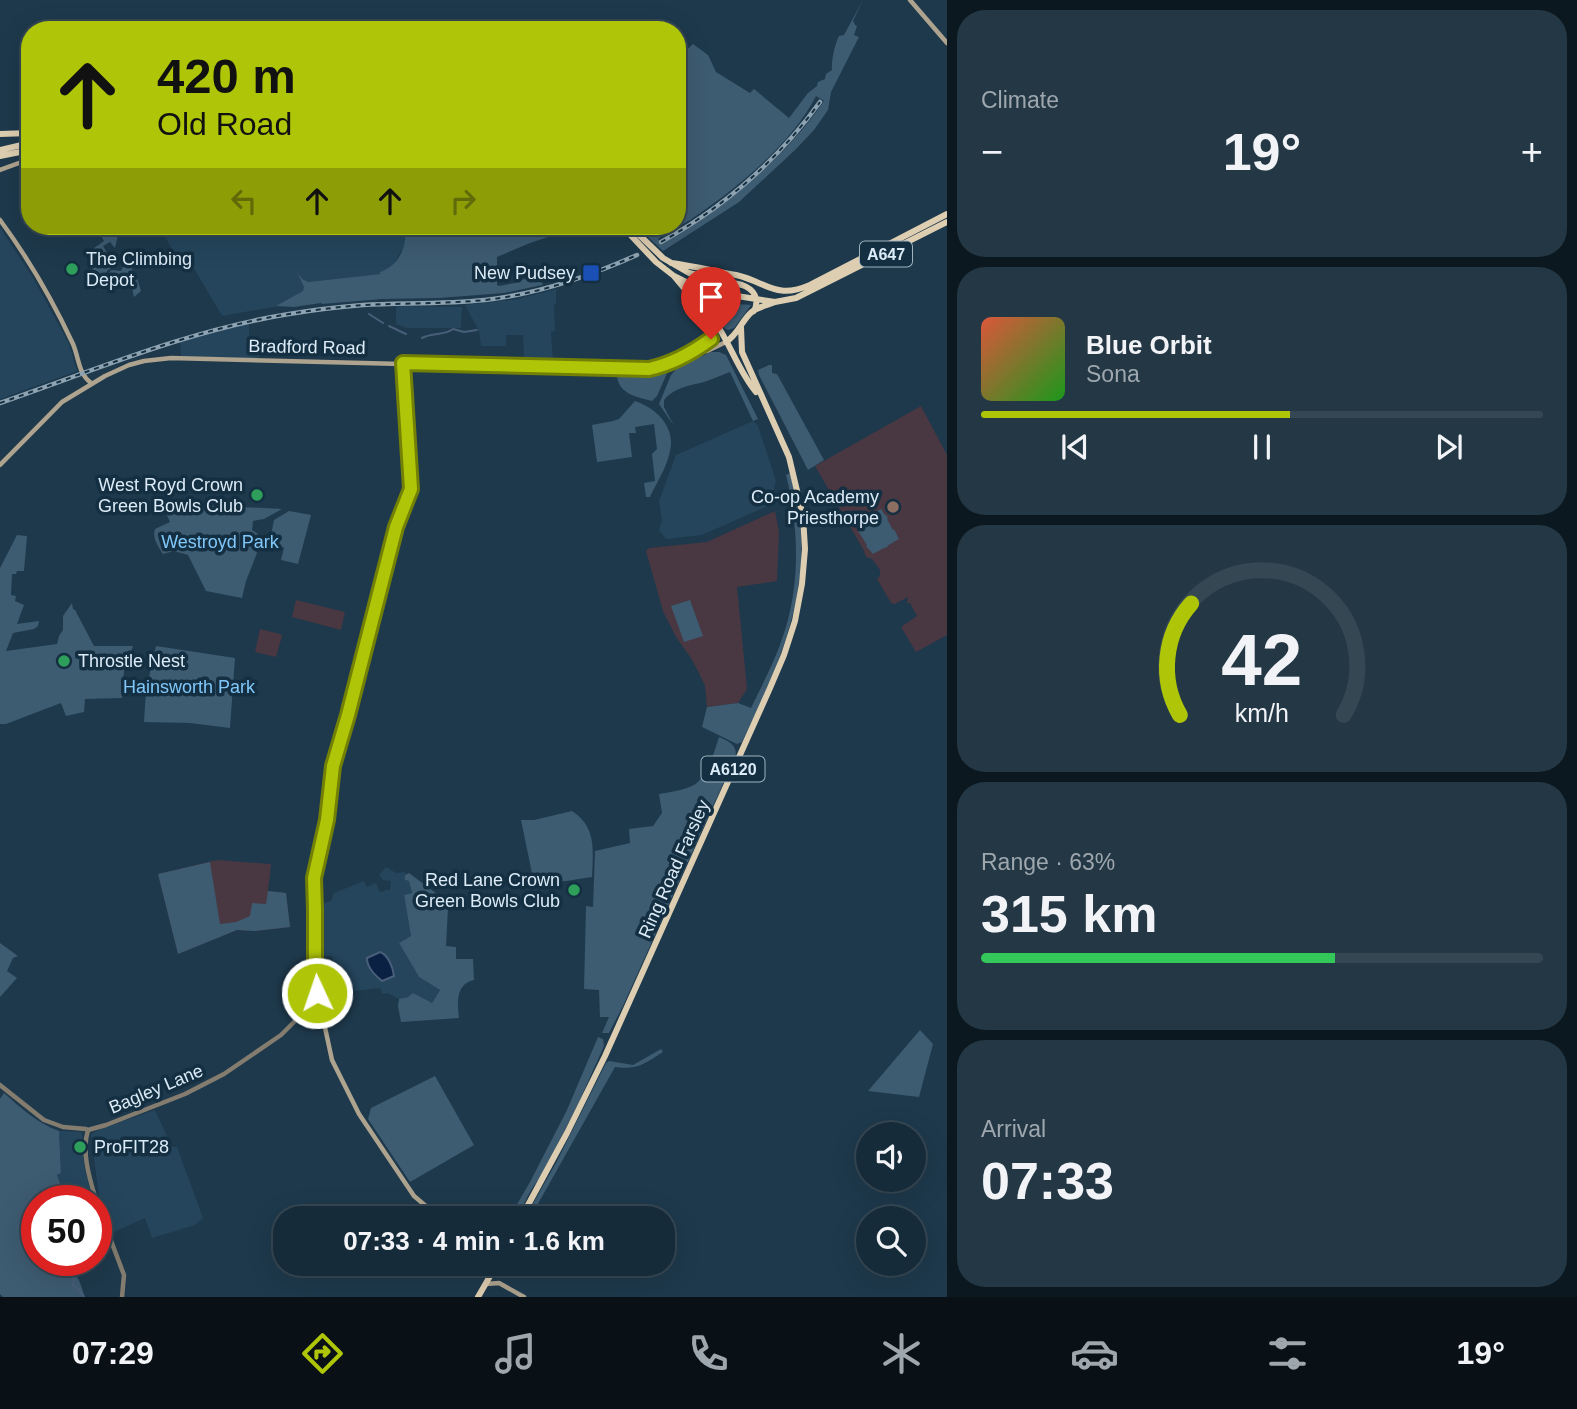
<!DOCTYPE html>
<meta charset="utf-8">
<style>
body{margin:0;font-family:Helvetica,sans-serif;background:#233744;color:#f1f3f6;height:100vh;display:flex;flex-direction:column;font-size:26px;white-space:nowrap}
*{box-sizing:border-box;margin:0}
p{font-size:23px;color:#9ea7ae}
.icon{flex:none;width:38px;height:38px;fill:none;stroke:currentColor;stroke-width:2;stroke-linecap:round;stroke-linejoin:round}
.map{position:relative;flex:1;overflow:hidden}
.details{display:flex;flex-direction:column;gap:10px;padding:10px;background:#0c181f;width:630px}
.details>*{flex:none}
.banner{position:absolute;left:21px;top:21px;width:665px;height:214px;border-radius:28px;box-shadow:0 7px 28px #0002,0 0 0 2px #354753;background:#afc508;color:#111;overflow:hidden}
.controls{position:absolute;left:856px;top:1122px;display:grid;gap:14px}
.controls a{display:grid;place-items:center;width:70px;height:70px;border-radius:50%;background:#162b39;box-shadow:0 7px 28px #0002,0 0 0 2px #354753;font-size:35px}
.speed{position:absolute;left:21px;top:1185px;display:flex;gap:14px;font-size:35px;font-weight:700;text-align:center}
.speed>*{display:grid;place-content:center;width:91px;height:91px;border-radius:50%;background:#162b39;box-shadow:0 7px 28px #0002,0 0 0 2px #354753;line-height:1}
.speed .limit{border:10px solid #d22;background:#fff;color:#111}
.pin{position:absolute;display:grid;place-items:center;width:60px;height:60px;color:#fff;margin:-72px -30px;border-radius:50% 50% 50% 0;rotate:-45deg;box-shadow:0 0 7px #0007}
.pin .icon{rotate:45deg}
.me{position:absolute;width:77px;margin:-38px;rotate:357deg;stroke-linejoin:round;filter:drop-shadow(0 0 5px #0008)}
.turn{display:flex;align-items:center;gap:24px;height:147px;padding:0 21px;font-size:32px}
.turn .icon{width:91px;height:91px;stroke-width:2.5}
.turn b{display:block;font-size:49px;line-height:60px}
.lanes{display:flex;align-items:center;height:66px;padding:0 21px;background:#0003;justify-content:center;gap:35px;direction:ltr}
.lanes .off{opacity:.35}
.big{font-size:52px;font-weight:700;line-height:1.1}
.details .tile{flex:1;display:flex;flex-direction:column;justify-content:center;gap:10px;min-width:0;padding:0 24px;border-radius:28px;background:#233744}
.details .dial{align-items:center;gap:0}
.dial svg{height:182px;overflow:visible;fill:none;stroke:#354753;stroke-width:7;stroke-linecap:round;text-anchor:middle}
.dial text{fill:#f1f3f6;stroke:none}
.song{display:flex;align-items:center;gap:21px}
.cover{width:84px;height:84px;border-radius:10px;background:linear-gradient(135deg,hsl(10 70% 55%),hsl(120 70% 35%))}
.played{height:7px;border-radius:4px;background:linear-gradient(90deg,#afc508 55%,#354753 55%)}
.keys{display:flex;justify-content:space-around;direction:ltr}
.heat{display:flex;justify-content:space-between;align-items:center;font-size:38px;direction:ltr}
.charge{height:10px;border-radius:5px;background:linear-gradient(90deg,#34c759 63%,#354753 0)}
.trip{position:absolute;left:273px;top:1206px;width:402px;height:70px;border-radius:28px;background:#162b39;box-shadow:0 7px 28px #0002,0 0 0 2px #354753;font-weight:700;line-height:70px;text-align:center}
.tabs{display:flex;height:112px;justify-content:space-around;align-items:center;background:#091117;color:#9ea7ae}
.tabs .icon{width:49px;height:49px}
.tabs .active{color:#afc508}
.tabs b{font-size:32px;color:#f1f3f6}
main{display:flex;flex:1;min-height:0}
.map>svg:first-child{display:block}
.built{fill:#24455c}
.education{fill:#493742}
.green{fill:#3d5b71;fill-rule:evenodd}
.water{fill:#0b2143;stroke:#495e79;stroke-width:2}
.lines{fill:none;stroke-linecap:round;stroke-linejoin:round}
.stream{stroke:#495e79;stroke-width:2}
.tertiary{stroke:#837c6f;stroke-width:4.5}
.secondary{stroke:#aea38e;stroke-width:4.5}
.trunk{stroke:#deceb1;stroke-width:6}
.rail-casing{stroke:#8ea3b1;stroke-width:4.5}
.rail{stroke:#142f41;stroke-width:2;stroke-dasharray:5;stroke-linecap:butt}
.route-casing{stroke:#728005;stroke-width:18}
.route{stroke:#afc508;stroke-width:12}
.leisure-dot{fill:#2e9e5b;stroke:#142f41;stroke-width:2.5}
.transit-dot{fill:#1a4fb4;stroke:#142f41;stroke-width:2.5}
.education-dot{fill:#8d6e63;stroke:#142f41;stroke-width:2.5}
.labels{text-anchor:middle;stroke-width:7;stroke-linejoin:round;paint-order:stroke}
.shield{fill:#142f41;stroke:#9fb3c0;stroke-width:2}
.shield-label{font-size:16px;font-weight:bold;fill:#dbebf7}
.poi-label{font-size:18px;fill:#dbebf7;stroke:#142f41;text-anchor:end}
.street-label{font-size:18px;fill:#dbebf7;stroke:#142f41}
.park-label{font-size:18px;fill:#81c7f9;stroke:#142f41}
</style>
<main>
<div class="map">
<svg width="947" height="1297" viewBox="0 0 947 1297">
<rect width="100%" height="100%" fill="#1e394c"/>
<path class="built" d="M159 226H404L406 235 404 247 392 266 380 274 308 282 304 291 279 306 222 316 192 265 173 251Z
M0 227 33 278 55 318 69 344 77 371 0 399Z
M556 289V303L554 306 555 331 551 332 553 360H524L523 335H506V346H481L479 331 465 305 518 299Z
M396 306 462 307 461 328H407L396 324Z
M249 323V345L260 346 259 359 181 357 180 339Z
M753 421 758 426 776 481 770 505 702 535 666 539 659 530 662 520 659 501 676 455Z
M386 867 396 873 405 872V880L409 881 412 893 404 895 411 936 399 943 419 977 440 990 432 1003 408 997 399 999 388 993 382 994 381 989 378 988 338 993 332 956H319V905L331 901 334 893 364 881 367 887 376 883 379 891 383 892 385 890H390L391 881 383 880 379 875Z
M155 1110 172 1147H177L203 1218 195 1225 152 1238 145 1218 112 1233 99 1197 91 1134 98 1130Z
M59 1131 82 1132 84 1165 91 1194 74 1200H70L68 1194 65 1195 57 1175 61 1173Z"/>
<path class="education" d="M921 406 947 455V635L916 652 901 627 917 616 910 603H907L908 597 895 604 891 603 877 579 880 576V570L872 559 866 557 863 549 815 466Z
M775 511 779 532 777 581 737 587 747 689 738 703 707 707 705 686 699 673 691 658 676 637 663 611 646 551 649 548 707 542Z
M296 600 345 612 341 630 292 617Z
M260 629 280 634 282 636 276 657 255 652Z
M217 860 271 864 268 891 286 893 290 927 255 931 237 930 178 954 158 874Z"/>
<path class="green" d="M863 0 853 21 855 25 857 26 854 35 859 37 831 92 828 110 814 130 795 150 739 202 663 251 636 226H677V59L693 44 708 55 716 72 750 93 754 89 789 118 808 93 817 86 818 82 825 79 826 74 832 70C831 62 835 43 839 36L844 35ZM816 96 824 101C783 160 725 208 662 243L658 239C667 232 680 226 690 220 734 191 792 144 816 96Z
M95 226H120L115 248 110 242 103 246 115 266 108 270 105 274 107 275C113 267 113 271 121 271L124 265 130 266 137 278 141 291 134 297 132 288 126 278C119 276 118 279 114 285H109L107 281 102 283V285L99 284 90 264 93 260 91 253 94 248 104 241Z
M404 226H581L530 243 497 257V285L499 286 515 283 541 272 544 279 542 285 504 293 439 298 382 299 322 304 321 303 294 307 276 306 303 291 304 287 297 272 302 279 308 282 380 274V272C399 266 409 244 404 226Z
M701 296 723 303 751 305 734 328 728 330 724 328Z
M711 352H719L726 355 758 419 753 421 730 372C722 375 715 378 707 381 691 386 676 386 664 400V407L674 426 659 404 671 375 677 368Z
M769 365H772V373L777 374 824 460 808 470 759 375 758 370Z
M667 368 669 369 657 396 652 401C637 397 618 394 617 375L619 373H644Z
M635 401C656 408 676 427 670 451 667 467 657 482 650 497H646L644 483 655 481 652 454 657 449 654 424 635 427 636 433H629L632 457 597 462 592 425 613 421 619 419Z
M790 473C795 493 799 512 801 532 806 608 774 675 742 742L737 744 702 727 707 707 738 703 751 708C762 685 774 663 782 639 801 587 799 527 786 475Z
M223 506 282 509 264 519 253 521 252 530 258 534 254 548 257 553 246 581 242 598 206 591 188 555 174 551 163 554C158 546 152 538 155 529L170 522 163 507Z
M881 509 885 515H886L888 518 887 519 893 530 894 529 899 539 887 546 888 547 884 548 873 554 866 546 867 545 858 531 859 530 855 524 866 517 868 514 870 515Z
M289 511 311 515 298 564 281 560 284 548 279 546 271 535 274 520Z
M17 535 27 536 24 571H17L16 574H12L11 595 16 596 15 601 24 605 17 624 39 621 38 626 34 629 13 633 6 651 57 644 59 636 63 630V616L72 603 73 609 75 610 94 646H133L124 671 122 698 85 699 84 712 66 716 61 703 6 724H0V568Z
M690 600 703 636 684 642 671 606Z
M156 646 235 658 230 728 190 723 144 722 146 690Z
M719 737C728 741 736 744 736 755L623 1006 609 1033H602L609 1017H600L599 990 584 989 586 906 593 907 595 851 630 843 629 829 653 826 662 813 659 794C669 792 678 791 687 788 708 782 713 754 719 737Z
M572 811C597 827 593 851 592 877L566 881 534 883 521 820H534Z
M210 862 220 924 236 922 250 916 252 903 266 904 268 891 286 893 290 927 255 931 237 930 178 954 158 874Z
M409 873 441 897 448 908 446 946 456 947V959H473L474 980C456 984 457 1002 459 1018L401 1022 398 1006 399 999 408 997 413 993 432 1003 440 990 419 977 399 943 411 936 404 895 412 893 409 881 405 880V875Z
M0 943 18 956 13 958 7 971 17 978 0 997Z
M920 1030 933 1044 919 1097 868 1091Z
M598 1037 603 1039 604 1046 578 1104 541 1177C529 1189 525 1204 517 1218H509L530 1182 567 1110Z
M661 1049 663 1052C644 1064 638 1070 615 1067L530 1218H525L557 1161 606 1063 609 1061 633 1065Z
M435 1076 474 1145 410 1182 368 1119 371 1108Z
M4 1093C21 1108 37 1123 59 1131L61 1173 57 1175 64 1194H68L70 1200H37V1260H77C70 1270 73 1271 79 1280 81 1285 83 1292 85 1297H3L0 1294V1099Z"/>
<path class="water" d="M380 952C388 955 393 967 394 976L382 981C375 975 367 968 367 958Z"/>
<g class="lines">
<path class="stream" d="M369 314 383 323
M389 326 406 334
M422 338C433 332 444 336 453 329L464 332 477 330
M75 1260 71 1263 69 1270 74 1278 73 1285 79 1290 84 1297"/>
<path class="tertiary" d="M0 1085 44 1120 63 1127 86 1129 88 1130
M88 1130 106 1125 185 1094 224 1074 281 1035 298 1018 317 993
M88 1130C81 1152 90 1180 96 1200
M96 1201 124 1275 122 1297"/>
<path class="secondary" d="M910 0 947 43
M0 170 30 159
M0 220C28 258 53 301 73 344 79 358 78 373 91 383
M693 353 712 339 717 327
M403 363 411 489 396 527 333 766 327 820 314 878 315 909V981L332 1060 359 1114 414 1196 440 1218
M0 465 62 402 105 376 129 365 144 361 171 358 209 359 638 370 663 365 692 353 707 351 726 342
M486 1284 499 1283 524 1297"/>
<path class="trunk" d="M0 134 30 133
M0 150 30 143
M0 156 30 150
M622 226 656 262 674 276 689 294 699 302
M630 226 663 258 689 273 742 285C754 289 760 299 754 311
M671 263C693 266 715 271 736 275 767 282 775 300 810 285L947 214
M703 275C699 279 696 283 696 290 697 305 712 316 719 328 732 349 740 373 756 392
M674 276 690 284 718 293 775 302 796 298 947 222
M726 342C739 334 742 319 753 311 759 307 768 305 775 302
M521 1218 567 1133 605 1056 770 688 784 655 795 621 802 584 805 549 803 516 789 457 742 352 741 327
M478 1297 497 1264"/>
<g class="rail-casing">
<path id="rail" d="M661 242C724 207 778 160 820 102
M0 403C95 370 189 330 289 314 313 310 338 307 363 305 403 303 444 304 485 300 538 294 588 277 637 255"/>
</g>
<use href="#rail" class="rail"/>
</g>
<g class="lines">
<g class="route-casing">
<path id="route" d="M317 993 315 981V909L314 878 327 820 333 766 348 715 396 527 411 489 403 363 649 369C672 364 692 353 711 339"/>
</g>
<use href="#route" class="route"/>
</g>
<g class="leisure-dot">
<circle cx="72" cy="269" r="7"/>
<circle cx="257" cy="495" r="7"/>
<circle cx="64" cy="661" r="7"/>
<circle cx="574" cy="890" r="7"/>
<circle cx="80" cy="1147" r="7"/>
</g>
<rect class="transit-dot" x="582" y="264" width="18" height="18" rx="3.5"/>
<circle class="education-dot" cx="893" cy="507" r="7"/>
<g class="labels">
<g class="shield">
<rect x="860" y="241.5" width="52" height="25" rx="5"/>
<rect x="701.5" y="756.5" width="63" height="25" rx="5"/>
</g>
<g class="shield-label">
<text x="886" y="260">A647</text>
<text x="733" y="775">A6120</text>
</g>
<g class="poi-label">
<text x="86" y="265" text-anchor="start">The Climbing<tspan x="86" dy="21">Depot</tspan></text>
<text x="575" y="279">New Pudsey</text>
<text x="243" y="491">West Royd Crown<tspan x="243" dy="21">Green Bowls Club</tspan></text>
<text x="879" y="503">Co-op Academy<tspan x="879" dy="21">Priesthorpe</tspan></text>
<text x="78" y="667" text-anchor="start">Throstle Nest</text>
<text x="560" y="886">Red Lane Crown<tspan x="560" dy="21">Green Bowls Club</tspan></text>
<text x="94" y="1153" text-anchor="start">ProFIT28</text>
</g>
<g class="street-label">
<text transform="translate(307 347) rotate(1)" y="6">Bradford Road</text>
<text transform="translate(674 869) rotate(-66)" y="6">Ring Road Farsley</text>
<text transform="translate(156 1089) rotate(-23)" y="6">Bagley Lane</text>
</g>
<g class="park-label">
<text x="220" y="548">Westroyd Park</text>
<text x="189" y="693">Hainsworth Park</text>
</g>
</g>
</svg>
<div class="controls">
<a><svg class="icon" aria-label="sound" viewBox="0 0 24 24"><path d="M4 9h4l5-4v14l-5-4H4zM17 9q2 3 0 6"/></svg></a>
<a><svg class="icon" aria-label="search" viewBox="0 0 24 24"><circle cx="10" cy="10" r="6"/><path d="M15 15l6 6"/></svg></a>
</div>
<div class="speed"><div class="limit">50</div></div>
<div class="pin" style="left:711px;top:339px;background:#d93025"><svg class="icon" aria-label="arrive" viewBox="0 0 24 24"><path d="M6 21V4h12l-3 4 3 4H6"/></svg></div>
<svg class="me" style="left:317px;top:993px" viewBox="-20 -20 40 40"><circle r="17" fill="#afc508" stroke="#fff" stroke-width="3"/><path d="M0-11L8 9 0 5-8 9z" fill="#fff"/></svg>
<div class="trip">07:33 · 4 min · 1.6 km</div>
<div class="banner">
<div class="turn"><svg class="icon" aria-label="ahead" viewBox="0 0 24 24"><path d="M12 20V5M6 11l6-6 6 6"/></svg><div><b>420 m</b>Old Road</div></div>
<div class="lanes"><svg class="icon off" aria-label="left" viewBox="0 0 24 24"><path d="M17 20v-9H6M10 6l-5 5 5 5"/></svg><svg class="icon" aria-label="ahead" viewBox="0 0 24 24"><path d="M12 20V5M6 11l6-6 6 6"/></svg><svg class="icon" aria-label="ahead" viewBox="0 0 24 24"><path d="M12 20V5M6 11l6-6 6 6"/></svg><svg class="icon off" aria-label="right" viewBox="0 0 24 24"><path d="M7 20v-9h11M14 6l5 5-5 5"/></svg></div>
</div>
</div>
<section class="details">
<div class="tile"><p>Climate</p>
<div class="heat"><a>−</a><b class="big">19°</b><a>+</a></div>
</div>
<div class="tile">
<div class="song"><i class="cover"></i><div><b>Blue Orbit</b><p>Sona</p></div></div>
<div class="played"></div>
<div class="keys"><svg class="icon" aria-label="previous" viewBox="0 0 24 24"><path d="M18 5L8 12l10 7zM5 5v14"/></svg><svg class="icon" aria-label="pause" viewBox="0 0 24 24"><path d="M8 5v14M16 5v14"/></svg><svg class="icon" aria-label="next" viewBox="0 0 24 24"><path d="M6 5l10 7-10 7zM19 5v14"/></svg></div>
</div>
<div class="tile dial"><svg viewBox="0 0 100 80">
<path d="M14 69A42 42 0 1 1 86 69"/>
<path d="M14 69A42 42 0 0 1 19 20" stroke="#afc508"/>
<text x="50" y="56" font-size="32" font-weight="700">42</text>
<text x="50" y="72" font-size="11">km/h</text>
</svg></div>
<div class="tile"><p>Range · 63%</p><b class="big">315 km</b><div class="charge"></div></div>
<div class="tile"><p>Arrival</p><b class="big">07:33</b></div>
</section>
</main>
<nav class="tabs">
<b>07:29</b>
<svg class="icon active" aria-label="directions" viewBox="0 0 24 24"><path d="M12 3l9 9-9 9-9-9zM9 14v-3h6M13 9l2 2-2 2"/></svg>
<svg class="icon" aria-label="music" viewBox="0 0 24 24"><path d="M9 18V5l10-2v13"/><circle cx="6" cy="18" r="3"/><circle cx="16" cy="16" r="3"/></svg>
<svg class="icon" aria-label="phone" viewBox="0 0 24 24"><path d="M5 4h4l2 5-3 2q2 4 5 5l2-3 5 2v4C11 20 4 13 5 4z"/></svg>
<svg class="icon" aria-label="climate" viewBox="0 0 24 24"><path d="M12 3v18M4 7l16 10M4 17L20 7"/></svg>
<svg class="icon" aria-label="car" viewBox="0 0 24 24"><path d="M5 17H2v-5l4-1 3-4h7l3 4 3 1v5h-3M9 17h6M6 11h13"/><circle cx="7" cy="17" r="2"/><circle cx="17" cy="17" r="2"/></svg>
<svg class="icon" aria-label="filters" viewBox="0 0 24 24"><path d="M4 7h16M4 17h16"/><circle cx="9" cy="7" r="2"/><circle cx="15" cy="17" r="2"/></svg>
<b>19°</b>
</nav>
